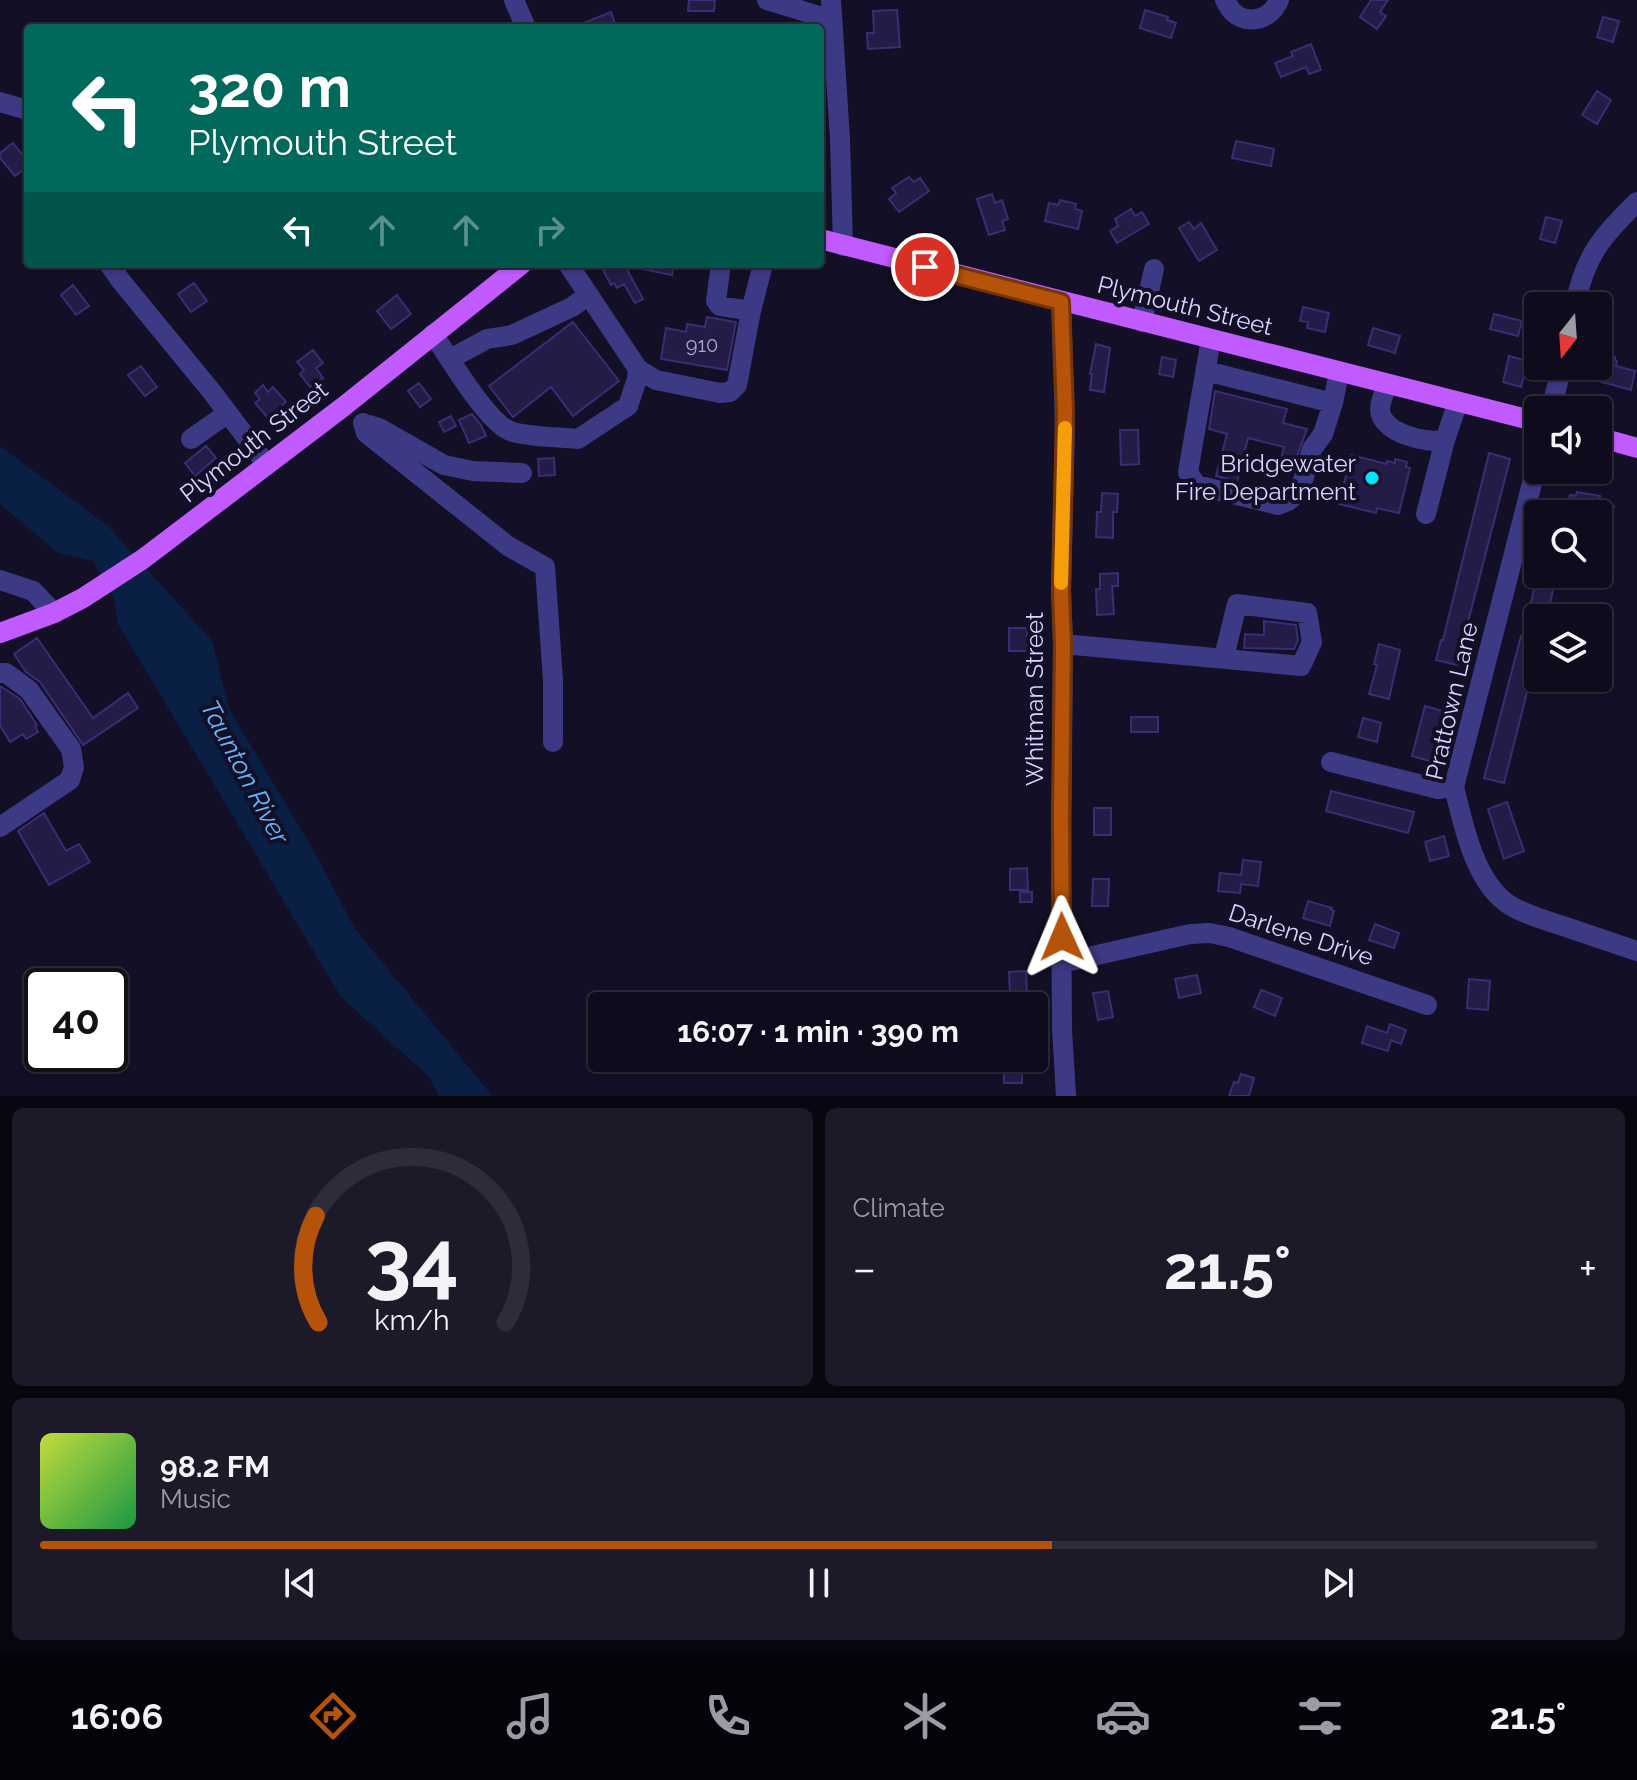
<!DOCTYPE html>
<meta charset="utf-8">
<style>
body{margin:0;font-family:Raleway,sans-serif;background:#1c1929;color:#f1f3f6;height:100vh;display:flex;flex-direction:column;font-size:30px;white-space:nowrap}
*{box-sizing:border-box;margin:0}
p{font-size:26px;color:#9b9ba3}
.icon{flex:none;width:44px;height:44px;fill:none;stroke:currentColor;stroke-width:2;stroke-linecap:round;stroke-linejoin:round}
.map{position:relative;height:1096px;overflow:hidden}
.side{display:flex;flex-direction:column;gap:12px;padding:12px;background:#08060f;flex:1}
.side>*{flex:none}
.top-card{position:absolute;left:24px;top:24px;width:800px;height:244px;border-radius:8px;box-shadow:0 2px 6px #0004,0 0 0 2px #2e2b3b;background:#00695c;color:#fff;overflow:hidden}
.needle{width:52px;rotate:197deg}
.fabs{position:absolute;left:1524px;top:292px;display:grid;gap:16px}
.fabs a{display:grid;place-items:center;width:88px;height:88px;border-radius:8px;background:#0e0b1c;box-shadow:0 2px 6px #0004,0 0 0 2px #2e2b3b;font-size:40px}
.speed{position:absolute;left:24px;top:968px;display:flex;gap:16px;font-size:40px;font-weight:700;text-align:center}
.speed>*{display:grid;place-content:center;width:104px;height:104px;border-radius:50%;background:#0e0b1c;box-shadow:0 2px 6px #0004,0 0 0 2px #2e2b3b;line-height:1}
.speed .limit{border:4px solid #111;border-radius:12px;background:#fff;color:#111}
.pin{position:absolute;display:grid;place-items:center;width:68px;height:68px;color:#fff;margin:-34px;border:4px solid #fff;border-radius:50%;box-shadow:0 2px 8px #0007}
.me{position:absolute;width:88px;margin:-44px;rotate:359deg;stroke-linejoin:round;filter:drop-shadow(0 0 6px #0008)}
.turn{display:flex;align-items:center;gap:28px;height:168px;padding:0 32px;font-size:36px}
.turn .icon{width:104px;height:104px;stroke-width:2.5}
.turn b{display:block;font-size:56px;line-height:68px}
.lanes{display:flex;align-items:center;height:76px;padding:0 32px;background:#0003;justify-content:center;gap:40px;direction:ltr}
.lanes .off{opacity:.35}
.big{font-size:60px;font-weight:700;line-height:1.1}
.side .widget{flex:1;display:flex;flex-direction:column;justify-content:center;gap:12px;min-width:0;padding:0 28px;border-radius:12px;background:#1c1929}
.side .dial{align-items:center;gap:0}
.dial svg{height:208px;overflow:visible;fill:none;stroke:#2e2b3b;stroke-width:7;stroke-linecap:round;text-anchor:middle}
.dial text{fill:#f1f3f6;stroke:none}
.song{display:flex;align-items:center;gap:24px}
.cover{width:96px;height:96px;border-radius:12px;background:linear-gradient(135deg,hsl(70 70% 55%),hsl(140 70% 35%))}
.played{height:8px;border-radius:4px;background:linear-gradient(90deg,#b45309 65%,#2e2b3b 65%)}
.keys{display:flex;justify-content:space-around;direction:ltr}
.heat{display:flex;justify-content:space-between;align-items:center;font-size:44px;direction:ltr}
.side .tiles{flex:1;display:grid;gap:12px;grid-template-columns:1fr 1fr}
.widget:last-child{grid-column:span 2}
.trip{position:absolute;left:588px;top:992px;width:460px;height:80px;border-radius:8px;background:#0e0b1c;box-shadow:0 2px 6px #0004,0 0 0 2px #2e2b3b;font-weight:700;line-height:80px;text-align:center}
.dock{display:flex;height:128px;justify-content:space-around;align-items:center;background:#06040b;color:#9b9ba3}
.dock .icon{width:56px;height:56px}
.dock .current{color:#b45309}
.dock b{font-size:36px;color:#f1f3f6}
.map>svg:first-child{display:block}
.water{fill:#0a1f44}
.building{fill:#241b47;stroke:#3b2d73;stroke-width:2}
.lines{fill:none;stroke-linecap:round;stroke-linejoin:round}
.minor{stroke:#3d3a85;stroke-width:20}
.major{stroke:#c25bff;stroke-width:20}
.route-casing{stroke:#753606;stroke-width:20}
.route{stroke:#b45309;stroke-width:14}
.slow{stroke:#f59e0b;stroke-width:14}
.poi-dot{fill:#00e5ff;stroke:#130f26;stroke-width:3}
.labels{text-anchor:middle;stroke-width:8;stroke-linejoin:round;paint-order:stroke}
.number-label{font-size:20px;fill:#aca6d1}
.street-label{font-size:24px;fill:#d9d4ff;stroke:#130f26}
.poi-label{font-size:24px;fill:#d9d4ff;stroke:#130f26;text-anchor:end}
.water-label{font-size:26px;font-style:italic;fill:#62b6ff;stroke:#130f26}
</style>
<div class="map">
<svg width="1637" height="1096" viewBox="0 0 1637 1096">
<rect width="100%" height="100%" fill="#130f26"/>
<path class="water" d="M0 446 108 526 212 641 229 709 314 851 355 929 490 1093 489 1096H439L429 1077 341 997 118 624 114 598 93 561 58 553 0 504Z"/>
<path class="building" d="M689 0H715L714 11H688Z
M1371 0H1388L1380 12 1386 16 1377 29 1360 17Z
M897 10 900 47 868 49 867 33H874L873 11Z
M1145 10 1168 17 1167 20 1176 23 1171 38 1140 28Z
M611 12 615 24 606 28H571Z
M1603 17 1619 21 1613 42 1597 37Z
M1311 44 1321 70 1309 74 1306 67 1281 77 1275 63 1293 56 1291 52Z
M1597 91 1611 100 1597 124 1582 115Z
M1236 141 1274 149 1271 166 1232 158Z
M13 143 28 162V166L15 176 0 158V153Z
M909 177 914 182 920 178 929 191 899 212 889 199 896 193 892 188Z
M992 194 995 203 1002 200 1008 219 1002 221 1005 230 989 235 977 199Z
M1060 200 1076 204 1075 209 1082 211 1078 229 1045 221 1049 203 1058 205Z
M1131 209 1135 216 1142 212 1149 224 1117 243 1110 231 1118 226 1115 219Z
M1546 217 1562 221 1555 243 1540 239Z
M1189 222 1194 229 1201 223 1217 250 1199 261 1179 228Z
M605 264H624L643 299 635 303 624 284 617 288 614 283 611 285 603 270 607 268Z
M642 264H674L672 275 642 269Z
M194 283 207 301 191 312 178 294Z
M73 285 89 306 76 315 61 295Z
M397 295 411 314 391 329 377 311Z
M1303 307 1329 313 1325 332 1307 328 1308 322 1300 321Z
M1494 314 1522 321 1518 336 1490 329Z
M707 317 736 322 727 370 661 359 666 328 686 332 687 324 705 327Z
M573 322 619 381 573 416 551 387 513 417 489 386Z
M1373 328 1400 336 1395 353 1368 345Z
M1096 344 1110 348 1104 392 1090 390 1092 374H1090Z
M313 350 323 363 316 368 323 378 310 387 300 374 304 370 297 362Z
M1605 355 1615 357V360L1617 361 1616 366 1635 371 1631 390 1598 381Z
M1509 356 1528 361 1521 387 1503 382Z
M1162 357 1176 360 1173 377 1159 374Z
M141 366 157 387 145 396 128 375Z
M419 383 431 399 420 407 408 391Z
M263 385 268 392 273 387 286 402 268 418 255 403 260 399 255 393Z
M1215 391 1287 409 1283 423 1307 429 1293 467 1280 463 1284 447 1248 438 1237 482 1216 476 1227 434 1209 429Z
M472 414 481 425 486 436 469 443 459 420Z
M451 416 456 426 444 432 439 422Z
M1120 430H1138L1139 464 1121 465Z
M206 446 216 458 195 476 185 463Z
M1489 453 1510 459 1457 665 1436 660 1441 640H1443Z
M1351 455 1387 464V461L1395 463V459L1407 462 1406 467 1410 468 1399 513 1377 508 1376 513 1339 504Z
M554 458 555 475 539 476 538 459Z
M1577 492 1600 496 1599 499 1606 501V503L1614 506 1609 523 1598 520V514H1578L1566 510 1570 495 1576 496Z
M1102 493 1118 494 1117 512H1113V538L1096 537 1097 512H1101Z
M1118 573V586H1112L1114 614 1097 615 1096 589H1100V574Z
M1538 574H1557L1548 611 1530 606Z
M1264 621 1296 625 1298 640 1294 649 1244 648 1245 634 1264 635Z
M1009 628H1027V651H1009Z
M1521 636 1538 640V649L1504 783 1484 778Z
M37 638 93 718 128 693 138 708 83 745 40 682 26 672 14 654Z
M1379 644 1400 650 1389 699 1369 694 1377 665 1374 664Z
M0 686 20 699 37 725 35 726 38 732 26 739 23 734 10 742 0 725Z
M1425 706 1446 712 1433 762 1412 756Z
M1131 717H1158V732H1131Z
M1363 718 1381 723 1377 742 1358 737Z
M1331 791 1414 812 1408 833 1326 811Z
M1507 802 1524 851 1504 859 1488 809Z
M1094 808H1111V835H1094Z
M44 813 66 851 79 844 90 862 49 885 18 831Z
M1444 836 1449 856 1430 861 1425 842Z
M1243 860 1261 862 1258 886 1241 884 1240 893 1218 891 1220 873 1241 875Z
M1027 868 1028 890H1010V869Z
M1093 879H1109L1108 906H1092Z
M1020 892H1032V902H1020Z
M1308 901 1332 908 1331 910 1334 911 1330 926 1303 918Z
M1375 924 1399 933 1394 948 1369 940Z
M1026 971 1027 993H1010L1009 972Z
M1197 975 1201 993 1179 998 1175 979Z
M1469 979 1490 981 1488 1010 1467 1008Z
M1261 990 1282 998 1275 1016 1254 1007Z
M1108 991 1113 1017 1098 1020 1093 993Z
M1390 1024 1406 1030 1401 1044 1391 1040 1388 1051 1362 1043 1367 1026 1387 1033Z
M1004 1058H1022V1083H1004Z
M1241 1074 1254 1078 1249 1096H1229L1234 1082 1238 1083Z"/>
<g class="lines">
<path class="minor" d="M514 0 526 28
M767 0 832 20
M831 0 840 139 843 246
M1225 0C1226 2 1231 11 1233 12 1249 27 1272 18 1279 0
M0 102 28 110
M109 264 121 281 212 392 267 465
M568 264 638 369 656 380 720 393 730 392 737 385 751 311
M721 264 716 301 720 306 751 311 763 264
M1061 302 1065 429 1061 591 1063 644 1061 885 1062 1030 1066 1096
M1575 306C1584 257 1602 236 1637 202
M1142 322 1154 269
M433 334C449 357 486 421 510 431 526 437 559 437 578 439L628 406 637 379 638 369
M1211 339 1188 472 1196 485 1278 505 1288 501 1300 491 1312 449 1323 434 1333 403 1339 372
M450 359 487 339 512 335 572 307 589 295
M1206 371 1333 403
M1388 384C1385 391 1380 401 1380 409 1380 433 1427 444 1445 440L1458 402
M1551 410 1562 366
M363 423 366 433 508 546 545 567 553 680V742
M369 425 379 428 444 465 473 471 522 473
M191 439 228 413
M1538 460 1454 787C1463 823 1474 881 1508 904 1523 914 1542 919 1560 925 1586 934 1611 942 1637 951
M1426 514 1445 440
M0 580 33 591 54 613
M1063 644 1301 666 1312 642 1307 613 1237 604 1224 657
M0 673H6L29 690 71 749 74 767 70 780 0 827
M1331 762 1438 789 1454 787
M1062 963 1190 934 1210 933 1229 937 1427 1005"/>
<path class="major" d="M820 239 1538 422
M1598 437 1637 448
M0 633 54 613 83 598 143 559 343 407 522 264"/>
</g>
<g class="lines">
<g class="route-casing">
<path id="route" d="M925 267 1061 302 1065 412 1061 591 1063 644 1061 815 1062 937"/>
</g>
<use href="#route" class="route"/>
<path class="slow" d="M1061 583 1065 428"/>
</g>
<circle class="poi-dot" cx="1372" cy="478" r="8"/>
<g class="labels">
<g class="number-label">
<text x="702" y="352">910</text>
</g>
<g class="street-label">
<text transform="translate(1185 306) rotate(14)" y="8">Plymouth Street</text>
<text transform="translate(254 442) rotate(-38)" y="8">Plymouth Street</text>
<text transform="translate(1035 699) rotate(-90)" y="8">Whitman Street</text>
<text transform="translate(1452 701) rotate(-77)" y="8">Prattown Lane</text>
<text transform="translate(1301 935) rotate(18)" y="8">Darlene Drive</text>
</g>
<g class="poi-label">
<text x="1356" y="472">Bridgewater<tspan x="1356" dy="28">Fire Department</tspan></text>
</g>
<g class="water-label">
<text transform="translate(245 772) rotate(62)" y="9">Taunton River</text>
</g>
</g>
</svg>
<div class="fabs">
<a><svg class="needle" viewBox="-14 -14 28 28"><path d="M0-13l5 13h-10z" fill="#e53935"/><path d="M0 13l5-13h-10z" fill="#9b9ba3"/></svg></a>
<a><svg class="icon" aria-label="sound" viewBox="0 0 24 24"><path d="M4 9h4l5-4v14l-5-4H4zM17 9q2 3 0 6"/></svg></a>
<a><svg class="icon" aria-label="search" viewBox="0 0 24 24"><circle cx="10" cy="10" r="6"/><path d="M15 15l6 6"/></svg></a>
<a><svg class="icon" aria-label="layers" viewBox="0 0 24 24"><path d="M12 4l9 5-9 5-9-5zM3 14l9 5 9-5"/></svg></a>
</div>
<div class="speed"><div class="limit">40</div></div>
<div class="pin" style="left:925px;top:267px;background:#d93025"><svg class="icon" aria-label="arrive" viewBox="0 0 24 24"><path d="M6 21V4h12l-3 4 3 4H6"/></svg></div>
<svg class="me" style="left:1062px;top:937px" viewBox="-20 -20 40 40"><path d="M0-17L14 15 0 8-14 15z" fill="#b45309" stroke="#fff" stroke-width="4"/></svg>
<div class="trip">16:07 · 1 min · 390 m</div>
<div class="top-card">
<div class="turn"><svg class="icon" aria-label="left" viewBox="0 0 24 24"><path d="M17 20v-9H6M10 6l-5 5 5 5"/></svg><div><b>320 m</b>Plymouth Street</div></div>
<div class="lanes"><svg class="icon" aria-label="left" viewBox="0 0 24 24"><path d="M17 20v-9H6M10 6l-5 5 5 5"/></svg><svg class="icon off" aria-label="ahead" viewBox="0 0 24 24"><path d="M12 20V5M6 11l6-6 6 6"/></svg><svg class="icon off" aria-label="ahead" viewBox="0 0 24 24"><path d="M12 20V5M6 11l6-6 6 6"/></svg><svg class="icon off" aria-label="right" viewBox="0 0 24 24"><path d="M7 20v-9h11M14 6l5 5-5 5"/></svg></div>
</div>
</div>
<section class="side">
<div class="tiles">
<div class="widget dial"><svg viewBox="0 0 100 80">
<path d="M14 69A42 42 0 1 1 86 69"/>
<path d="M14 69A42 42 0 0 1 13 28" stroke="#b45309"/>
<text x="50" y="56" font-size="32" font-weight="700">34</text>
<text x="50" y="72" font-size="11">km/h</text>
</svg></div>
<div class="widget"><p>Climate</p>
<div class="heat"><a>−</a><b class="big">21.5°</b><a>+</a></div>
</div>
<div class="widget">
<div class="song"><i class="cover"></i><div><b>98.2 FM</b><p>Music</p></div></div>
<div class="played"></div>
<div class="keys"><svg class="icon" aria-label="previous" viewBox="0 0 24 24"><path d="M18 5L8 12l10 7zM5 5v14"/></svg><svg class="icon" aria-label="pause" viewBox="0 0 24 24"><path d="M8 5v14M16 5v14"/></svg><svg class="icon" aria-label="next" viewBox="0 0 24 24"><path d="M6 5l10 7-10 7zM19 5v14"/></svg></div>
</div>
</div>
</section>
<nav class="dock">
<b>16:06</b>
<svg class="icon current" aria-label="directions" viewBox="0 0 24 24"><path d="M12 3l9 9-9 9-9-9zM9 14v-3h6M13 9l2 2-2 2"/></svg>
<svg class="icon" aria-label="music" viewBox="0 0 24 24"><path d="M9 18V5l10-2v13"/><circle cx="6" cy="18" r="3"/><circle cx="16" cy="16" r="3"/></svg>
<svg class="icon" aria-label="phone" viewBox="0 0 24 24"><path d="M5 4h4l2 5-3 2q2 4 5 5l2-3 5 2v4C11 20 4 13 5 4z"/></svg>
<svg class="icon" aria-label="climate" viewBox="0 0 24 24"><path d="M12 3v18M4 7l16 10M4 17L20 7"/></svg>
<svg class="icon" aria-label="car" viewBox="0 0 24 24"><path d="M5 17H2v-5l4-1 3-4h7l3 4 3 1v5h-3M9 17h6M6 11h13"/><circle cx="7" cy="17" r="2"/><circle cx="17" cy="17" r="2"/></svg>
<svg class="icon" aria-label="filters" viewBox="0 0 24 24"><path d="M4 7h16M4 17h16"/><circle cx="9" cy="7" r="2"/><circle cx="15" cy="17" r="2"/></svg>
<b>21.5°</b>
</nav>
